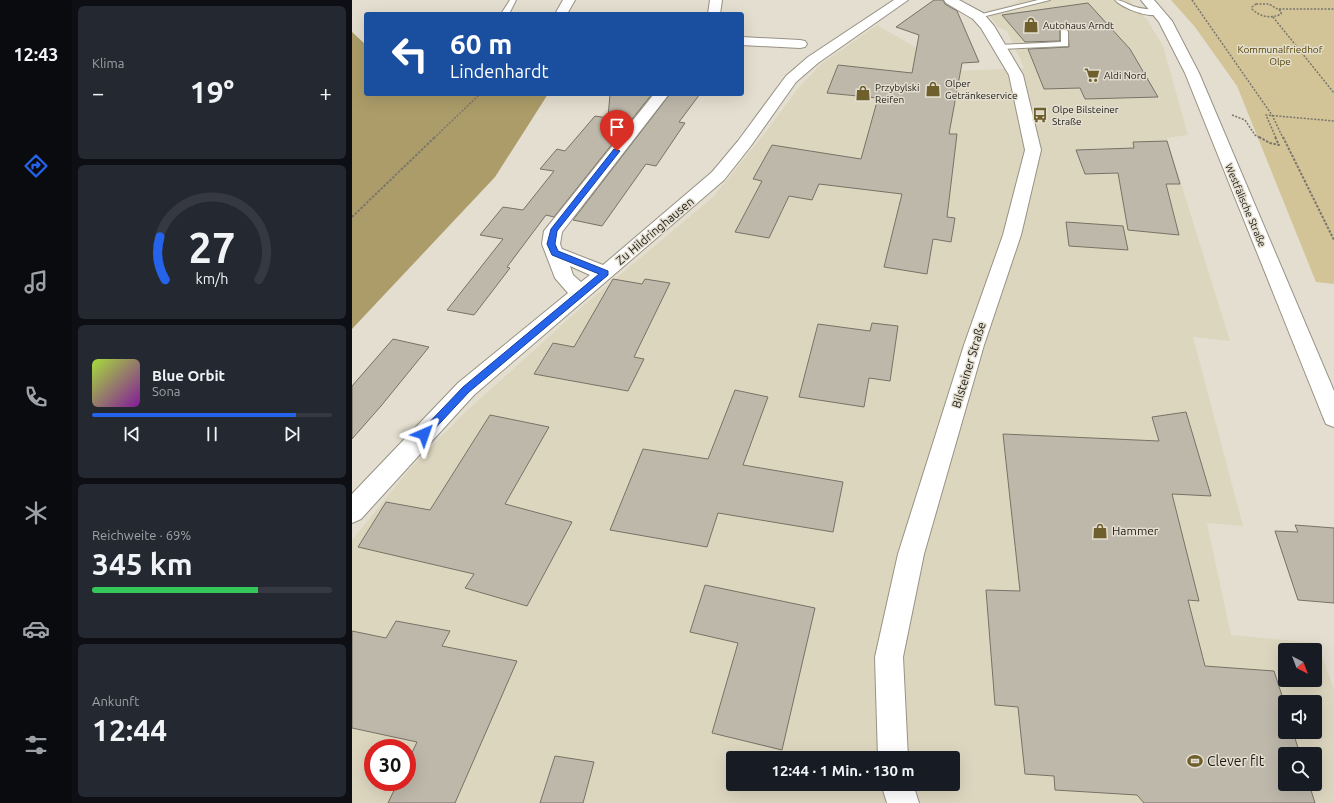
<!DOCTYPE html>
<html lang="de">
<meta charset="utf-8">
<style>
body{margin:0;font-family:Ubuntu,sans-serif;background:#242831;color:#f1f3f6;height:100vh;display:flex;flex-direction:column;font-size:15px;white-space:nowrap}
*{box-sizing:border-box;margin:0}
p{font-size:13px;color:#9ea1a6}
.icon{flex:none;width:22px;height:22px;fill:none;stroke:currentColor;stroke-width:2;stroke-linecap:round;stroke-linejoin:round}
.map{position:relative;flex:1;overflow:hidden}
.panel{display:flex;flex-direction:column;gap:6px;padding:6px;background:#0d0f14;width:280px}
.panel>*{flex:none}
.banner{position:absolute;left:12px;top:12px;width:380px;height:84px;border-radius:4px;box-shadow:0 4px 16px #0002;background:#1a4fa0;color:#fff;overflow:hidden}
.needle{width:26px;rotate:138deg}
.buttons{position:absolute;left:926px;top:643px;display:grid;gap:8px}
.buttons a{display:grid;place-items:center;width:44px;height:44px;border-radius:4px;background:#171b24;box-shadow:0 4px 16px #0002;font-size:20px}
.speed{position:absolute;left:12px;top:739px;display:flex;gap:8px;font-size:20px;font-weight:700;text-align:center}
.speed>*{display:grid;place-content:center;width:52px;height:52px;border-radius:50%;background:#171b24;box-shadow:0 4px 16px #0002;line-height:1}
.speed .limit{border:6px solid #d22;background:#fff;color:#111}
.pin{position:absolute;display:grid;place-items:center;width:34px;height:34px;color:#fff;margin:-41px -17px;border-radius:50% 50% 50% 0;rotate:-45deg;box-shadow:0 0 4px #0007}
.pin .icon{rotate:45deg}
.me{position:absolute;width:44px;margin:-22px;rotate:43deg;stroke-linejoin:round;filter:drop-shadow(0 0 3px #0008)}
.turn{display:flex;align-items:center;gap:14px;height:84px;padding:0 20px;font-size:18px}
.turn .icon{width:52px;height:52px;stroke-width:2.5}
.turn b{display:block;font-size:28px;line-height:34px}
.big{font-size:30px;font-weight:600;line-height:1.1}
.panel .widget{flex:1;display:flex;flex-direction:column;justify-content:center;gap:6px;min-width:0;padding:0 14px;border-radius:6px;background:#242831}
.panel .dial{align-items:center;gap:0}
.dial svg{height:104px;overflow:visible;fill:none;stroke:#363941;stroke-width:7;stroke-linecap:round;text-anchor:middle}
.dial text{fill:#f1f3f6;stroke:none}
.song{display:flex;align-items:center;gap:12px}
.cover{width:48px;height:48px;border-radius:6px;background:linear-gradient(135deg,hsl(80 70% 55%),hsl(290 70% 35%))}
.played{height:4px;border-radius:2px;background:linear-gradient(90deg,#2563eb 85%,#363941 85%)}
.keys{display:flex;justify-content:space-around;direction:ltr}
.heat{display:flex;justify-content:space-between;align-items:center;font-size:22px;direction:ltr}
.charge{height:6px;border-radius:3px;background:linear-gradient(90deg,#34c759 69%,#363941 0)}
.trip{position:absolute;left:374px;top:751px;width:234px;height:40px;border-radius:4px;background:#171b24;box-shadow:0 4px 16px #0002;font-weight:600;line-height:40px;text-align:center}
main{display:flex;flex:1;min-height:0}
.menu{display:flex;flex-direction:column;width:72px;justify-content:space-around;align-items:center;background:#090b0e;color:#9ea1a6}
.menu .icon{width:28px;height:28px}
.menu .active{color:#2563eb}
.menu b{font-size:18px;color:#f1f3f6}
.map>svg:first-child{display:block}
.built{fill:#ddd6bf;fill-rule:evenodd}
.green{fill:#d2c496}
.forest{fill:#ac9c69}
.building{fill:#bdb8aa;stroke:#777265}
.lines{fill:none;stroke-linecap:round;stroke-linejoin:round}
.lane-casing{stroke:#979284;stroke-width:2}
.street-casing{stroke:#979284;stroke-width:2}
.secondary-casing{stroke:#979284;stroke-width:2}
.path-far1{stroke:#7a766d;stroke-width:1.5;stroke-dasharray:2 1.5;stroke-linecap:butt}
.path{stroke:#7a766d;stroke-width:2;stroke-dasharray:2.5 1.5;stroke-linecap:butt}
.lane{fill:#fff;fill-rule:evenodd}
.street{fill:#fff;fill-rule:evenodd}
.secondary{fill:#fff;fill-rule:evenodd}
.route{fill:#2563eb;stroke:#184099}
.labels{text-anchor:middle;stroke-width:3;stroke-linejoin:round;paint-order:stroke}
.far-poi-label{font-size:10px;fill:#1c1a15;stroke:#e3decf;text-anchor:start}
.far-park-label{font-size:10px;fill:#544300;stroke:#e3decf}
.far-street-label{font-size:10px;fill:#1c1a15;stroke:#e3decf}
.street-label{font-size:12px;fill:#1c1a15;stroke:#e3decf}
.poi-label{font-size:12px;fill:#1c1a15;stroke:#e3decf;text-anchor:start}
.near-poi-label{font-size:14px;fill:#1c1a15;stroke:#e3decf;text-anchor:start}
</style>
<main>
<nav class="menu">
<b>12:43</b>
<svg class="icon active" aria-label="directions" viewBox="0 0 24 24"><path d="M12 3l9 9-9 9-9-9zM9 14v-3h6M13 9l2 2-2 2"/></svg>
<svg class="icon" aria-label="music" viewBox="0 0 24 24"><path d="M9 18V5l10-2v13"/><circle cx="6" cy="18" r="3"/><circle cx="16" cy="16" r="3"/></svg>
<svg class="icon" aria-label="phone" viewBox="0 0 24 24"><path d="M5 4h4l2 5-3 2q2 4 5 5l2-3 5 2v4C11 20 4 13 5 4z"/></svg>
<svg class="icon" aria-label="climate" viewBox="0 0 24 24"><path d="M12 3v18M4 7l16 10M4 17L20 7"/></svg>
<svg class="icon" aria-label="car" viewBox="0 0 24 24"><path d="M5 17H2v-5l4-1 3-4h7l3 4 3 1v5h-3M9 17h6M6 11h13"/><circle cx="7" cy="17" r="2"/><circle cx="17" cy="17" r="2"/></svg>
<svg class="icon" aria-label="filters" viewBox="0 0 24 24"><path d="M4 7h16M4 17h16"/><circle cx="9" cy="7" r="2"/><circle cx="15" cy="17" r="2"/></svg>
</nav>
<section class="panel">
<div class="widget"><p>Klima</p>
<div class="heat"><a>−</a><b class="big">19°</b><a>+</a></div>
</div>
<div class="widget dial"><svg viewBox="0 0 100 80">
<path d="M14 69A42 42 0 1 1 86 69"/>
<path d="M14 69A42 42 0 0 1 10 36" stroke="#2563eb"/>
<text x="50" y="56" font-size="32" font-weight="700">27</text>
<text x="50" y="72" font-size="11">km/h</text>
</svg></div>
<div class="widget">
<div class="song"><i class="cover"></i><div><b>Blue Orbit</b><p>Sona</p></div></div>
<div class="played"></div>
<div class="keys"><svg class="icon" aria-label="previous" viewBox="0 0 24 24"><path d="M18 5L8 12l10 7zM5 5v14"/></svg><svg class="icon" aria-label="pause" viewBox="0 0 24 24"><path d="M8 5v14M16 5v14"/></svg><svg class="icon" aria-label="next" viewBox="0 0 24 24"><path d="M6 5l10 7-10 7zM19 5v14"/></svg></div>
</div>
<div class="widget"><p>Reichweite · 69%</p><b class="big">345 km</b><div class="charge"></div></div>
<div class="widget"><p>Ankunft</p><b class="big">12:44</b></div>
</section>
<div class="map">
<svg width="982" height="803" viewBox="0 0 982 803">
<rect width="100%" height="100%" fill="#e3decf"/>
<path class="built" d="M667 0H777L796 21 811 46 836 135 815 138 878 341 841 337 891 526 855 523 879 635 965 643 982 689V803H0V540L56 471 108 417 232 305 361 197 416 129 447 87 468 65 525 25 605 71 672 68 655 31 646 27 634 11 659 5ZM933 650H963V680H933ZM933 702H963V732H933ZM21 748H55V782H21ZM933 754H963V784H933ZM381 758H601V784H381Z"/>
<path class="green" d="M819 0H982V284L964 282 885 86 843 27Z"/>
<path class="forest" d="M0 32 14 45V94H196L143 177 0 329Z"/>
<path class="building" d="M582 0H591L593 4 605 11 627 62 610 63 597 134H605L595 217 603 218 599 242 581 239 575 274 532 267 550 194 467 184 460 200 437 196 417 238 383 232 410 181 401 179 420 145 509 159 526 98 475 93 486 65 560 73 567 35 544 27Z
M736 3 778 49 806 97 733 99 728 88 692 89 676 49 717 47 716 29H708V41L673 42 650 15Z
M258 94H300L202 217 194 215 155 267 158 268 122 315 95 310 151 239 128 235 151 207 171 210 202 171 188 169 205 149 213 151 243 116 256 118Z
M318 94H348L327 122 333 123 304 166 294 164 250 226 221 220Z
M815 141 828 184H814L827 235 776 230 766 173 733 174 724 150 782 148 781 142Z
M714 222 771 226 776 250 717 246Z
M261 279 290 284 293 279 318 283 282 357 292 359 276 391 182 374 201 343 222 347Z
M520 323 546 326 538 381 517 378 512 407 447 397 466 324 518 331Z
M41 339 77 347 29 406 0 439V386Z
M383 390 416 397 391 465 491 482 481 532 366 513 355 547 258 530 291 449 356 459Z
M834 412 859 496 820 494 847 601 836 600 853 666 922 671 933 705V732H941L948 754H933V784H957L963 803H792L785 795 703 790 702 776 673 774 666 707 643 705 634 590 668 591 651 434 807 441 800 417Z
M138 415 197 427 153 504 220 522 175 606 113 588 122 574 6 547 34 502 78 510Z
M943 525 982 528V603L946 600 923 531 946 532Z
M353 585 463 608 430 750 360 733 386 643 338 632Z
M44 621 98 631 90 646 165 661 103 803H36L46 782H55V763L65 742 0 728V631L34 638Z
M203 756 242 762 231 803H188Z"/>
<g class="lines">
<g class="lane-casing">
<path id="lane" d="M158 0H164L157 14H149Z
M686 0H698L626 18 622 16Z
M763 0C771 0 776 5 784 7 792 10 803 8 809 13 800 20 770 8 763 0Z
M709 30H715L716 32V46L648 49 644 47 648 45 709 42Z"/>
</g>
<g class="street-casing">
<path id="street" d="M211 0H223L215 14H203Z
M358 0H370L368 14H356Z
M542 0H556L466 63 444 82 398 147 372 180 122 395 9 519 0 523V494L106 383 216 293 203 278 190 244 192 231 302 94H317L210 232 208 244 210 249 251 265 360 172 386 141 434 76 456 57ZM218 266 238 275 229 282 221 275Z
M592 0H607L631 13 642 26 671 75 689 150 669 235 632 345 572 554 551 657 556 758H526L523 657 546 554 612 345 651 235 673 150 657 75 629 28 621 19 594 3Z
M390 37 448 40 453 41 455 44 453 47 448 48 390 45Z
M529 784H561L567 803H535Z"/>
</g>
<g class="secondary-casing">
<path id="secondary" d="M789 0H802L820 21 847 73 982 391V427L974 424 971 417 833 73 807 22Z"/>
</g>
<path class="path-far1" d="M840 0 920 115 931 138
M904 4H917L929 11V14C919 19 908 17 900 9V7Z
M927 9H982
M921 17 982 93
M880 115 893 120 903 135 908 138
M82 138 128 94
M924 138 914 115 982 121"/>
<path class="path" d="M907 137 918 143 927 145 923 137
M931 137 982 240
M0 217 83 137"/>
<use href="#lane" class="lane"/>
<use href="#street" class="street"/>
<use href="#secondary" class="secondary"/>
</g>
<path class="route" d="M262 149 268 151 205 231 203 244 206 251 256 271V275L117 392 76 436H69L68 434 69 431 111 387 247 274 200 255 195 244 199 229Z"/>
<defs>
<g id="shop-bare" transform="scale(1.2)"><path d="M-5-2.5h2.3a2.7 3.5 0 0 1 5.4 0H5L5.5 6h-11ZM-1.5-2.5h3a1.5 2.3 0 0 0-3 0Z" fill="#6e5f2c" stroke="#e3decf" stroke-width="2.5" paint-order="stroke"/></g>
<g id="supermarket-bare" transform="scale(1.2)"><path d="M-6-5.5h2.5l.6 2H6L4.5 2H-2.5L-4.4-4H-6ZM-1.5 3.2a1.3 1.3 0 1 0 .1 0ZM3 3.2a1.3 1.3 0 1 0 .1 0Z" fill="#6e5f2c" stroke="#e3decf" stroke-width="2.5" paint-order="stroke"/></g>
<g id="bus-bare" transform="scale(1.2)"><path d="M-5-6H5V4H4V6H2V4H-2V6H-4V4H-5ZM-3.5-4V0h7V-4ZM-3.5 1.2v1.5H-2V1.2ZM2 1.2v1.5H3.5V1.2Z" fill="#6e5f2c" stroke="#e3decf" stroke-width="2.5" paint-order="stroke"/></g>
<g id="stadium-bare" transform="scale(1.2)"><path d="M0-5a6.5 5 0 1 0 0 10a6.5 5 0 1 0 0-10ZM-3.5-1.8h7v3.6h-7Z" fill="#6e5f2c" stroke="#e3decf" stroke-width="2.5" paint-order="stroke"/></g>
</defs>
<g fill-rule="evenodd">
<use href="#shop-bare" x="679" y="25"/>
<use href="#supermarket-bare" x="740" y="75"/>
<use href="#shop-bare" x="581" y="89"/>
<use href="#shop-bare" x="511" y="93"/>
<use href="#bus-bare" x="688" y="115"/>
<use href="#shop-bare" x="748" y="531"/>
<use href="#stadium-bare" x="843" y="761"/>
</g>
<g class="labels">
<g class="far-poi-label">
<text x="691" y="29">Autohaus Arndt</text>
<text x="752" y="79">Aldi Nord</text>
<text x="593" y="87">Olper<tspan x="593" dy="12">Getränkeservice</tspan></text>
<text x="523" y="91">Przybylski<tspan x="523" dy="12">Reifen</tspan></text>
<text x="700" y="113">Olpe Bilsteiner<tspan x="700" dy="12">Straße</tspan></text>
</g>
<g class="far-park-label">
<text x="928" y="53">Kommunalfriedhof<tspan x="928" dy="12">Olpe</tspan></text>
</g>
<g class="far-street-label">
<text transform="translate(894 205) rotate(67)" y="4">Westfälische Straße</text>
</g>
<g class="street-label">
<text transform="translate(303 231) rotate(-40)" y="4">Zu Hildringhausen</text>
<text transform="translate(617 365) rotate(-73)" y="4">Bilsteiner Straße</text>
</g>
<g class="poi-label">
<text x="760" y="535">Hammer</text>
</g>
<g class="near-poi-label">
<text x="855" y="766">Clever fit</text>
</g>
</g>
</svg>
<div class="buttons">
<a><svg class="needle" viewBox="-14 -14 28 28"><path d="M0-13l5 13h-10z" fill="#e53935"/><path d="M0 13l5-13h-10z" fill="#9ea1a6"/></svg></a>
<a><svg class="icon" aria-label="sound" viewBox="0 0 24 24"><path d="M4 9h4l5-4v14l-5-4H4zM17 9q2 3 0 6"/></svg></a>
<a><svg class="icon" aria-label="search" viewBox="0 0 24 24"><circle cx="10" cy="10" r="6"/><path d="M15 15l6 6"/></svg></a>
</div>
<div class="speed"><div class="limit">30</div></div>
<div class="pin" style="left:265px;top:151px;background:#d93025"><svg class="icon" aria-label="arrive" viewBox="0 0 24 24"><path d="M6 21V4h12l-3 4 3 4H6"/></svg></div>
<svg class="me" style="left:72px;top:434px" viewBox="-20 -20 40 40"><path d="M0-17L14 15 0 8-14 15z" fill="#2563eb" stroke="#fff" stroke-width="4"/></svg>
<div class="trip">12:44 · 1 Min. · 130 m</div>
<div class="banner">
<div class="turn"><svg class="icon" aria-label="left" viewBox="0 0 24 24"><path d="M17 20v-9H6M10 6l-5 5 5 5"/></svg><div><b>60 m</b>Lindenhardt</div></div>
</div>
</div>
</main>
